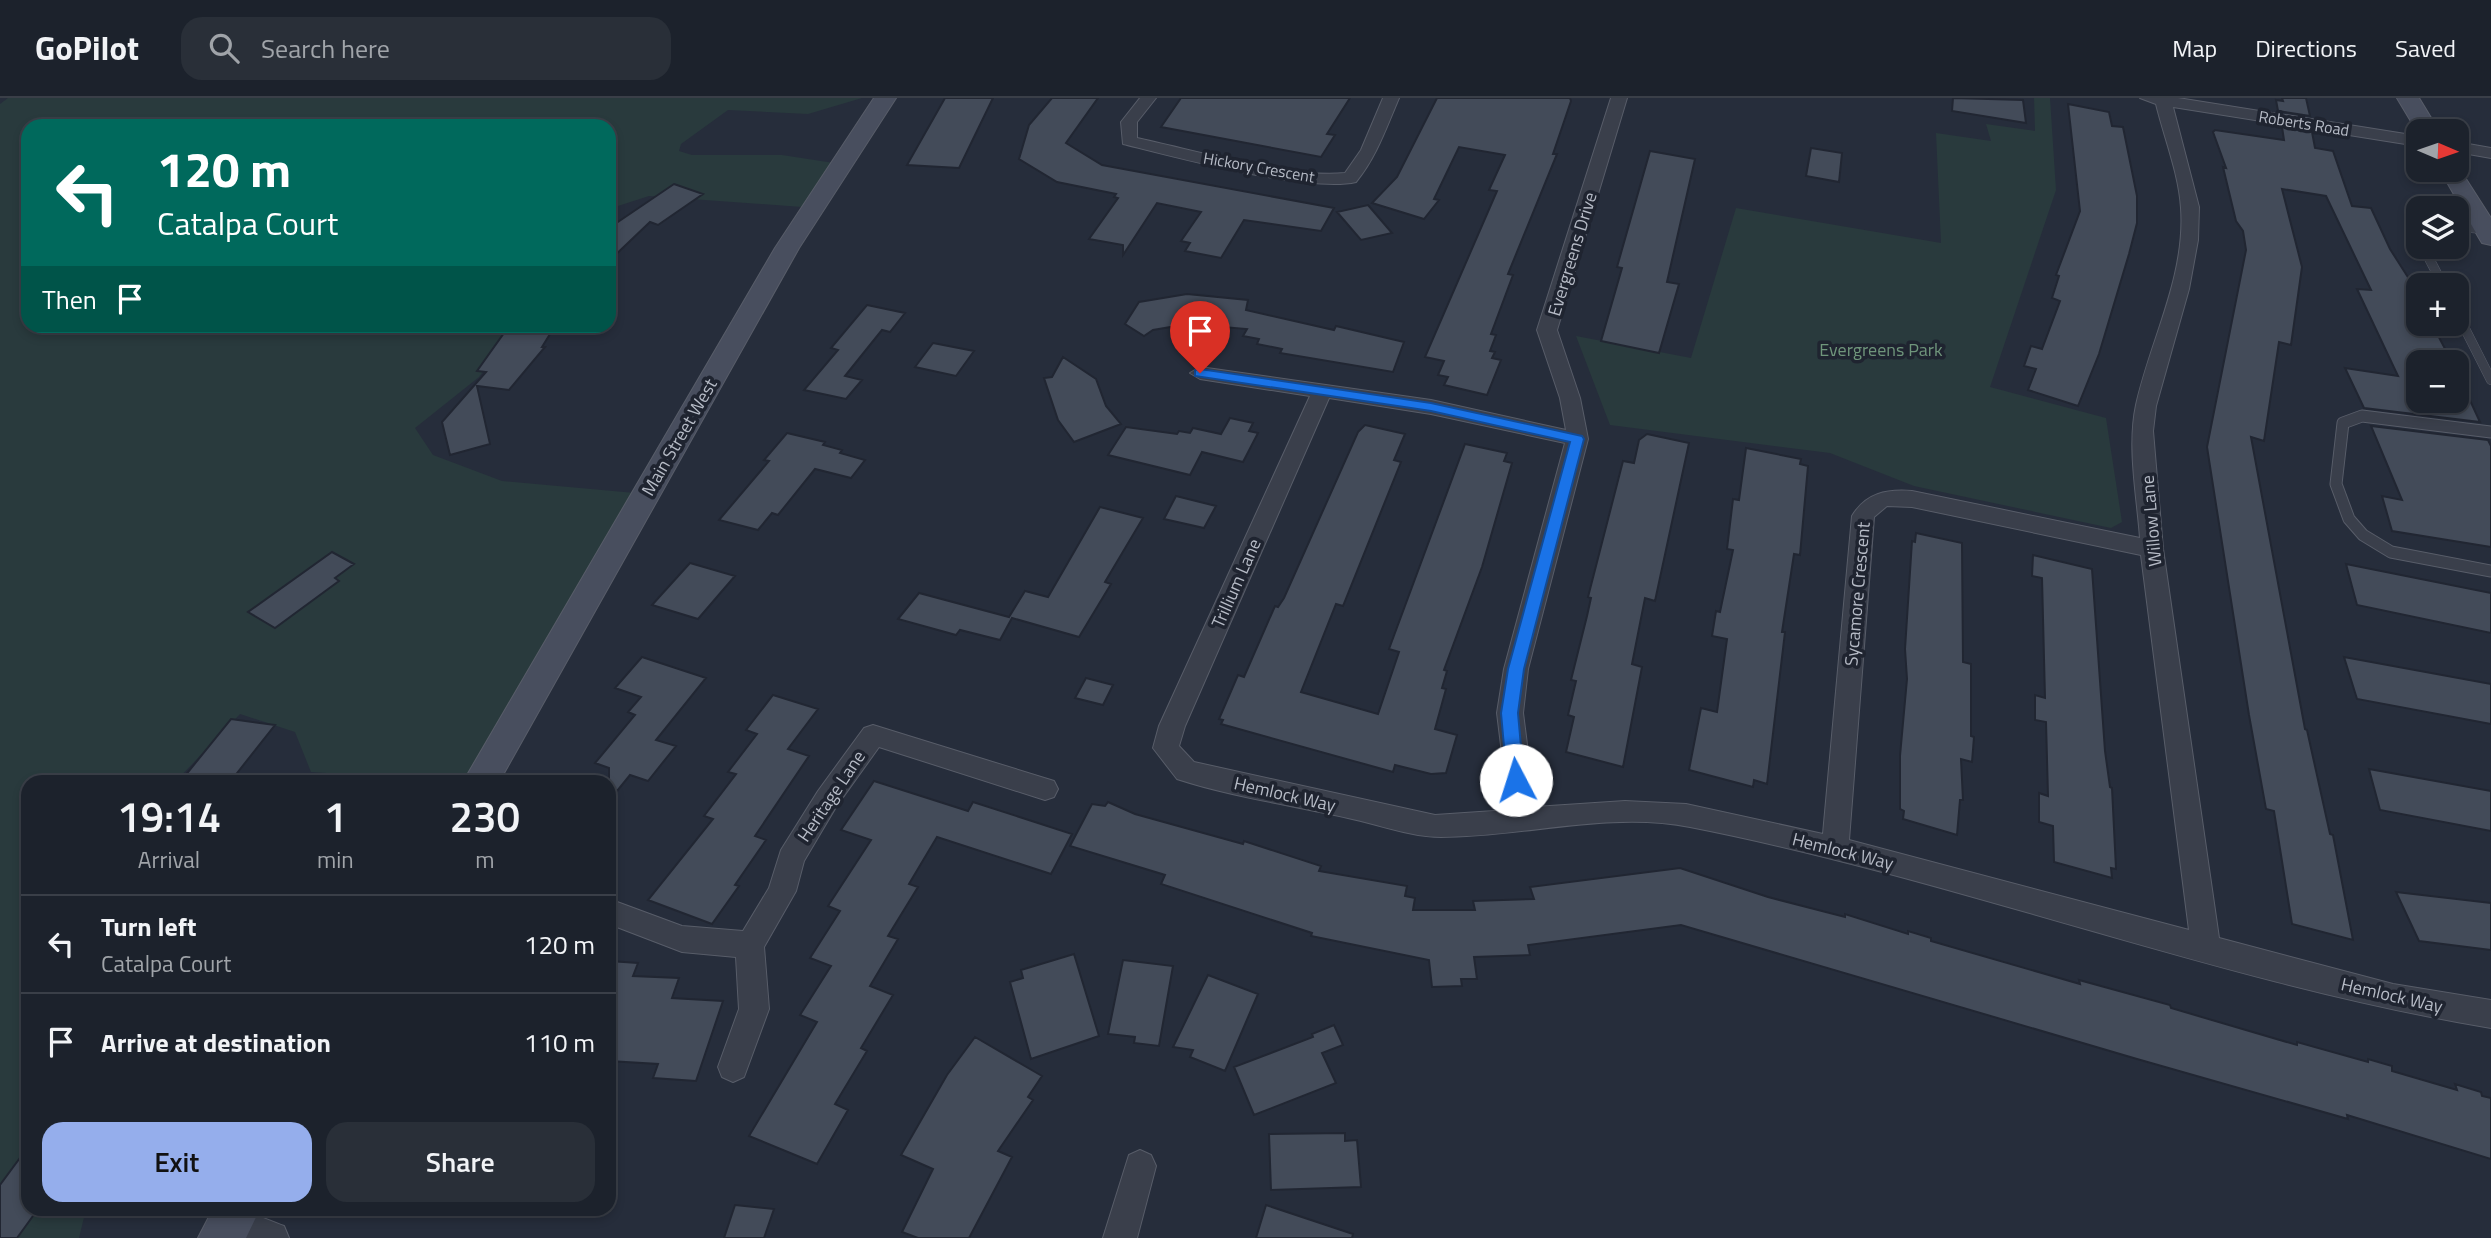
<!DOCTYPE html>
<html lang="en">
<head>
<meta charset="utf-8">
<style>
  :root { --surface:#1c222c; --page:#292f38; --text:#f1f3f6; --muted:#a0a4a9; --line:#3a3f48; --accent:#95aeec }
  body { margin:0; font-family:"Titillium Web",sans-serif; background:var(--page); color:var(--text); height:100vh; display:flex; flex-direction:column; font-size:26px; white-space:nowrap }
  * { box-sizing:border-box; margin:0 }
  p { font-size:23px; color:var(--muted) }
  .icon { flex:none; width:38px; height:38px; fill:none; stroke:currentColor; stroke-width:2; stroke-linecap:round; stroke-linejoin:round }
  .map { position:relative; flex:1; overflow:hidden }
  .side { position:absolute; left:21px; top:677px; width:595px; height:441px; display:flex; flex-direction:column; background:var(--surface); border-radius:21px; box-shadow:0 4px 10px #0003,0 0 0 2px var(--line) }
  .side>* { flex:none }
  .banner { position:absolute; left:21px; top:21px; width:595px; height:214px; border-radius:21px; box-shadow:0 4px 10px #0003,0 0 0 2px var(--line); background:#00695c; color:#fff; overflow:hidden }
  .needle { width:46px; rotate:92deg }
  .controls { position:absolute; left:2406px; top:21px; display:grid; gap:14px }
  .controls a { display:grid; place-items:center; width:63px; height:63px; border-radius:14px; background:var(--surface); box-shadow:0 4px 10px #0003,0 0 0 2px var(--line); font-size:35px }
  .pin { position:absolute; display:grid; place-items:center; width:60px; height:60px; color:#fff; margin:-72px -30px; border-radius:50% 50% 50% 0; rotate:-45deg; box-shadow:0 0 7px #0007 }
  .pin .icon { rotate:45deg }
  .me { position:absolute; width:77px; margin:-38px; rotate:355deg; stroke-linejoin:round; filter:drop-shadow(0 0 5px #0008) }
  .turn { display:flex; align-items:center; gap:24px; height:147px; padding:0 21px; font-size:32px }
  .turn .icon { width:91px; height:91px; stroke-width:2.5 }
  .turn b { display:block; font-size:49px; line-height:60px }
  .then { display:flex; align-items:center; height:66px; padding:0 21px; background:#0003; gap:14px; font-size:26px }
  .eta { display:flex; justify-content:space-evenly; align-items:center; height:119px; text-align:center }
  .eta b { font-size:42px; font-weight:600; line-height:49px }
  .action { display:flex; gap:14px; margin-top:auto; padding:14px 21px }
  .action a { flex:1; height:80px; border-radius:21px; background:var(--accent); color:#111; font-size:28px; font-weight:600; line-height:80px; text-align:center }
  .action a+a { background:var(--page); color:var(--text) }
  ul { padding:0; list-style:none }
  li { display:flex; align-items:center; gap:21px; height:98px; padding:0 21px; border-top:2px solid var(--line) }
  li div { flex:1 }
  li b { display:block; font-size:26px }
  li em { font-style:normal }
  header { display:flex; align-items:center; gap:42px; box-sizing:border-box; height:98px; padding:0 35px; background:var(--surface); border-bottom:2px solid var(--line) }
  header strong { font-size:33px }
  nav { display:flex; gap:38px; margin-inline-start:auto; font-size:24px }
  .search { width:490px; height:63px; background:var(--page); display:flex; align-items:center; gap:18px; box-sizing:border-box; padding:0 24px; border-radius:21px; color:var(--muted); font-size:26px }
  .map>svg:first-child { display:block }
  .green { fill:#293a3d }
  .building { fill:#434b59; stroke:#212632; stroke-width:2 }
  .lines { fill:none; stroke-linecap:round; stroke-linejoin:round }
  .service-far1-casing { stroke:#585d69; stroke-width:10 }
  .service-casing { stroke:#585d69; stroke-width:13 }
  .minor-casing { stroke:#585d69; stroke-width:2 }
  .secondary-casing { stroke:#585d69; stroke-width:2 }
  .service-far1 { stroke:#3a3f4b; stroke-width:9 }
  .service { stroke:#3a3f4b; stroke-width:11 }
  .minor { fill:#3a3f4b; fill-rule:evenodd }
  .secondary { fill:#484e5e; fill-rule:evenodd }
  .route { fill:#1a73e8; stroke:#114b97; stroke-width:2 }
  .labels { text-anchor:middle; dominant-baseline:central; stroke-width:7; stroke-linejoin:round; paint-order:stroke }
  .far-street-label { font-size:16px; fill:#b6bbc6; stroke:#1f2430 }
  .street-label { font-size:18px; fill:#b6bbc6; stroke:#1f2430 }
  .park-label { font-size:18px; fill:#6f957b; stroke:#1f2430 }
</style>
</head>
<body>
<header>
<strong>GoPilot</strong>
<div class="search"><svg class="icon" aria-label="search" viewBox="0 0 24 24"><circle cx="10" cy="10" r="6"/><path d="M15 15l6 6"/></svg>Search here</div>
<nav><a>Map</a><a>Directions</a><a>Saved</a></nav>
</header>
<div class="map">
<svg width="2491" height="1140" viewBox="0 0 2491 1140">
  <rect width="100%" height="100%" fill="#262d3b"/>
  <path class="green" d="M8,0H862L808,16L728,12L681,46L679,53L692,57H782L834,65L802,109L649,98L618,108L609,118V28H28V228H515L479,279L415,330L433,357L502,383L635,395L505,630L462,684L311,674L295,634L240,616L175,684H28V1111H86L79,1140H0V6Z
    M2034,0H2050L2056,92L1990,289L2106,320L2122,424L2111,430L1914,388L1830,355L1610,327L1576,238L1691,260L1736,110L1941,145L1936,35L1991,43L1986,26L2035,33Z"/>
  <path class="building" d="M945,0H993L959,70L907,67Z
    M1052,0H1098L1066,45L1102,67L1334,110L1321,133L1244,122L1221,160L1185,153L1190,145L1181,143L1201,114L1157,105L1123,157V147L1089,141L1118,100L1114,99L1116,96L1057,84L1019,61L1029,27Z
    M1181,0H1350L1327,36L1335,37L1321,59L1161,29Z
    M1437,0H1570L1571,3L1553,56H1557L1508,176L1513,177L1491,236L1496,237L1490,253L1495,254L1492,260L1501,262L1487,297L1444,287L1448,279L1438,277L1444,263L1425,259L1497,93L1489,92L1505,57L1459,49L1434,101L1439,102L1424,121L1372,105L1397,79Z
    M1953,0L2023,2L2026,25L1952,13Z
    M2282,0H2306L2310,18L2278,13L2276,2L2283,3Z
    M2068,6L2109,14L2112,28L2123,29L2137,98V125L2129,156L2099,256L2078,308L2028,292L2036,271L2024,268L2031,248L2042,251L2060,203L2052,200L2059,178L2056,177L2080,113Z
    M2282,29L2312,34L2315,50L2333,53L2352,108L2371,110L2390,151L2418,195V226H2432L2452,264H2418V303H2457V274L2480,324L2364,310L2345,270L2398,278L2357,191L2371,192L2326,98L2282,91L2302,169L2291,247L2279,244L2264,343L2251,339L2305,631L2307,632L2330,736L2333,737L2353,842L2292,826L2274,713L2266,711L2249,617L2207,349L2246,152L2243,133L2236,123L2223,69L2226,70L2213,34L2215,32L2284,42Z
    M1811,50L1842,55L1839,84L1806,78Z
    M1650,53L1695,61L1667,184L1679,186L1659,255L1601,243L1622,170L1617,169Z
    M674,86L703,96L658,127L650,124L609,163V130Z
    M1368,107L1392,135L1361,142L1337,114Z
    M1187,196L1248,202L1246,212L1334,232L1336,228L1404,244L1393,274L1280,255L1282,251L1257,246L1259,241L1243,238L1247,231L1188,226L1153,232L1144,238L1125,226L1139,204Z
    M867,207L905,215L890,234L882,232L845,278L862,282L846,301L804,292L838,252L831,250Z
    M509,228H555L542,249H545L509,292L477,288L490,346L450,357L442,324L486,274L477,273Z
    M933,245L974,253L956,278L915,269Z
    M1063,259L1096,281L1106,308L1121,326L1074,344L1058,322L1044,280L1052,279Z
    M1230,320L1253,325L1249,333L1258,335L1243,364L1202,354L1190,377L1108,357L1126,329L1177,336L1179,333L1190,335L1193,330L1221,336Z
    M1365,327L1405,336L1394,362L1401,364L1343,508L1336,506L1301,594L1378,616L1399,554L1389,551L1465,346L1507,355L1504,363L1512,365L1482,469L1444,572L1447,573L1442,590L1446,591L1435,631L1457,637L1446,675L1431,676L1395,667L1393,674L1221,626L1223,622L1219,621L1238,577L1244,579L1275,508L1278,509L1284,500L1358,334Z
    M2371,328L2488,342L2491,348V449L2392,433L2382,398L2402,402Z
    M787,335L825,344L823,347L842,352L840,355L865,362L851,380L815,371L778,417L772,415L758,432L719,422L769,363L764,362Z
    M1647,336L1689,345L1655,503L1645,500L1632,566L1642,569L1623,669L1566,654L1574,619L1568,617L1576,583L1571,582L1587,518L1591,500L1588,499L1623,363L1634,365L1639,342Z
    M1746,350L1801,361L1800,366L1808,368L1800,457L1794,456L1782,534H1785L1767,686L1754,682L1753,689L1689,672L1701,610L1717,614L1727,541L1712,538L1716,513L1720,514L1733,452L1727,451L1733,401L1739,402Z
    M1176,398L1216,408L1204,430L1164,421Z
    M1100,409L1143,420L1105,484L1111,486L1079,539L1012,520L1000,542L960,532L956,537L898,521L919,495L1009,519L1025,493L1048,499Z
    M1916,435L1962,445L1963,564L1971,566V638L1974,639L1972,664L1961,661L1963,702H1960L1957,737L1903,721L1904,713L1900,711V658L1907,581L1905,551L1912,443L1915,444Z
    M332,454L354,466L335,480L339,483L275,530L248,514Z
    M2033,457L2092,471L2105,653L2110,689L2112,690L2116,771L2111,770L2112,780L2054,764L2053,728L2039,724V695L2048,698L2046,624L2035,622V597L2045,600L2042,480L2032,478Z
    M690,465L735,478L698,521L652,507Z
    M2346,466L2491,495V535L2357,507Z
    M642,559L706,580L656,642L676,648L648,683L630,677L609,703V670L595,665L635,617L628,614L641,599L615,590Z
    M2344,559L2491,586V626L2357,601Z
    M1086,580L1113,587L1103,607L1075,600Z
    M773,597L818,611L788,651L809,658L755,738L766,742L735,787L739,788L712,826L648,802L713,721L704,718L736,676L728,674L757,636L746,632Z
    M231,621L275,627L230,684H180Z
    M2369,671L2491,693V733L2380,712Z
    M874,683L968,713L973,704L1072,736L1051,776L937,739L909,786L918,789L888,838L898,841L870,888L893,897L861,950L867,953L835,1006L848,1012L817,1066L749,1038L817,924L800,917L831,868L810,860L840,813L828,808L871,742L841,732Z
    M1108,704L1135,716L1243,746L1244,743L1321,768L1319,773L1407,788L1405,798L1415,800L1413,812H1475L1473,803L1534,801L1530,789L1680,770L1768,799L1845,819V816L1908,836V833L1931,840V843L2080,886L2079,882L2170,907L2171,910L2297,947V944L2368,964V961L2392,968V973L2457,992L2455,986L2481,994L2482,998L2491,1000V1061L2347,1017L2348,1021L2137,961L1681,827L1528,847L1530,857L1474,859L1477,881H1461L1462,888L1432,889L1429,862L1311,838L1312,835L1161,786L1165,777L1070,748L1092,706L1105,708Z
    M2396,794L2491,805V852L2419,843Z
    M1074,856L1099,938L1031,961L1010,884L1023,880L1021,872Z
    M1123,862L1173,868L1159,948L1134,945L1135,939L1108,936Z
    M609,863L638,865L633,878L679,880L672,900L723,903L696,983L653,980L658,966L609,963Z
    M1208,877L1258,896L1225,973L1190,959L1193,952L1173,949Z
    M1334,927L1343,947L1322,955L1336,985L1254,1017L1234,969L1313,939L1312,936Z
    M975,939L1042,978L1028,999L1033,1002L998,1053L1012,1059L969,1140H918L902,1134L933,1071L901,1057L947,977Z
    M1345,1035V1043L1357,1042L1361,1089L1271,1092L1269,1036Z
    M28,1049V1111H38L17,1140H0V1087Z
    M735,1107L774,1111L764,1140H724Z
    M1266,1107L1353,1136L1352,1140H1256Z"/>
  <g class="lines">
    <g class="service-far1-casing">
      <path id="service-far1" d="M2418,127L2414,128L2418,140
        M2457,129L2486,131
        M2423,149L2443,187
        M2457,215L2491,282"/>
    </g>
    <g class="service-casing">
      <path id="service" d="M2491,334L2362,318L2343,325L2336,386L2349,421L2363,437L2391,454L2491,473"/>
    </g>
    <g class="minor-casing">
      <path id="minor" d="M1140,0H1156L1137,24V40C1194,52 1290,81 1345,75L1361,52L1383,0H1399C1386,30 1377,58 1356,84C1309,95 1175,59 1123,46L1121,24Z
        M1611,0H1627L1557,232L1580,300L1588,341L1528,571L1523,615L1535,709L1625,703L1686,706L1823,736L1852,418C1866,395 1886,391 1912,393L2140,440C2137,398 2127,349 2136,307C2150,243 2186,178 2181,110C2179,76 2164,39 2156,6L2140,0H2178L2418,38V48L2173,9L2199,109L2198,142L2189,191L2156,308L2153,333L2163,451L2219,840L2393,886L2491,902V930C2220,885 1961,782 1690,729C1609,713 1523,739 1441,739C1411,739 1377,726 1348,720C1292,707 1232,699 1177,681L1153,650L1159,628L1310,298L1200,281L1190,275L1200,269L1431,302L1566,332L1560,300L1537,232ZM1329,300L1431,316L1565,345L1504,571L1497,615L1509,712L1435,717L1194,664L1179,648L1185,628ZM1887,408L1912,409L2141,457L2189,832L1849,742L1874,419Z
        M2457,44L2491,50V60L2457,54Z
        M873,627L1054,683L1058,691L1054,699L1045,702L879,649L836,709L804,763L796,793L764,849L769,911L744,979L733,984L722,979L718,969L739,911L736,859L682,854L609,826V801L682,828L743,833L769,790L781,752L818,693L864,630Z
        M1140,1052L1151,1057L1156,1068L1137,1140H1103L1129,1057Z
        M219,1111C244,1111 261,1119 284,1128L289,1140H232L219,1135L215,1123Z"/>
    </g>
    <g class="secondary-casing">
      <path id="secondary" d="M874,0H896L799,150L499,684H463L775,150Z
        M2397,0H2419L2439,33L2418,35Z
        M2457,67L2491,120V147L2482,145L2479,140L2440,72H2457Z
        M213,1111H260L246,1140H198Z"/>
    </g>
    <use href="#service-far1" class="service-far1"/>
    <use href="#service" class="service"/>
    <use href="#minor" class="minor"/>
    <use href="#secondary" class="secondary"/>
  </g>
  <path class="route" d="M1200,271L1431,305L1582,338L1584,341L1524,571L1518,615L1524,682L1522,687H1510L1507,682L1501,615L1508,571L1570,344L1431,313L1195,278V272Z"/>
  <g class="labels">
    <g class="far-street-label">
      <text transform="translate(2304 25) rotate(9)">Roberts Road</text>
      <text transform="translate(1259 69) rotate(10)">Hickory Crescent</text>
    </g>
    <g class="street-label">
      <text transform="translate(1572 156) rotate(-73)">Evergreens Drive</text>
      <text transform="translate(679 339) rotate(-60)">Main Street West</text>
      <text transform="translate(2151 423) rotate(-95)">Willow Lane</text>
      <text transform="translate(1236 485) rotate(-66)">Trillium Lane</text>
      <text transform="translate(1857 496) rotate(-85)">Sycamore Crescent</text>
      <text transform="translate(1285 696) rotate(13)">Hemlock Way</text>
      <text transform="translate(831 698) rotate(-56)">Heritage Lane</text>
      <text transform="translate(1843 753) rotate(14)">Hemlock Way</text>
      <text transform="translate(2392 897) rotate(13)">Hemlock Way</text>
    </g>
    <g class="park-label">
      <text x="1881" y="251">Evergreens Park</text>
    </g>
  </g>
</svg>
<div class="controls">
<a><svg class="needle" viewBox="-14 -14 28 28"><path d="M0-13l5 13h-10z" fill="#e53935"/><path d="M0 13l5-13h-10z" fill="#a0a4a9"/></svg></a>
<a><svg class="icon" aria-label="layers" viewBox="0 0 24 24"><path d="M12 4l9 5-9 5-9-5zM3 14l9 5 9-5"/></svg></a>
<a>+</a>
<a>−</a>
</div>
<div class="pin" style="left:1200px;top:275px;background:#d93025"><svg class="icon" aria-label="arrive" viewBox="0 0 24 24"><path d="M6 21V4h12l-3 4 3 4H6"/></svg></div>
<svg class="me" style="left:1516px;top:682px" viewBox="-20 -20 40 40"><circle r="19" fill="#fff"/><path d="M0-13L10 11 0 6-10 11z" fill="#1a73e8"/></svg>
<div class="banner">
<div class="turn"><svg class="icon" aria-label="left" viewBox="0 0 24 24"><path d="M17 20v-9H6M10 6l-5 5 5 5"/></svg><div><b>120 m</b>Catalpa Court</div></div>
<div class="then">Then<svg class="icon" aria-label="arrive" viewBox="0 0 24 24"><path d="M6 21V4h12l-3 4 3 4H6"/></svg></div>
</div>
<section class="side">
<div class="eta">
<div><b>19:14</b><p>Arrival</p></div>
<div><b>1</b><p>min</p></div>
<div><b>230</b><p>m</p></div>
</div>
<ul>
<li><svg class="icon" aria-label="left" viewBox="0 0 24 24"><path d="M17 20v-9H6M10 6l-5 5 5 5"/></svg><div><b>Turn left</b><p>Catalpa Court</p></div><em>120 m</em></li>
<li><svg class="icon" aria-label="arrive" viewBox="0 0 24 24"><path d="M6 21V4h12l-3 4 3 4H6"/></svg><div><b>Arrive at destination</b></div><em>110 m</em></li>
</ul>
<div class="action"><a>Exit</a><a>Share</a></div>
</section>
</div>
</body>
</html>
